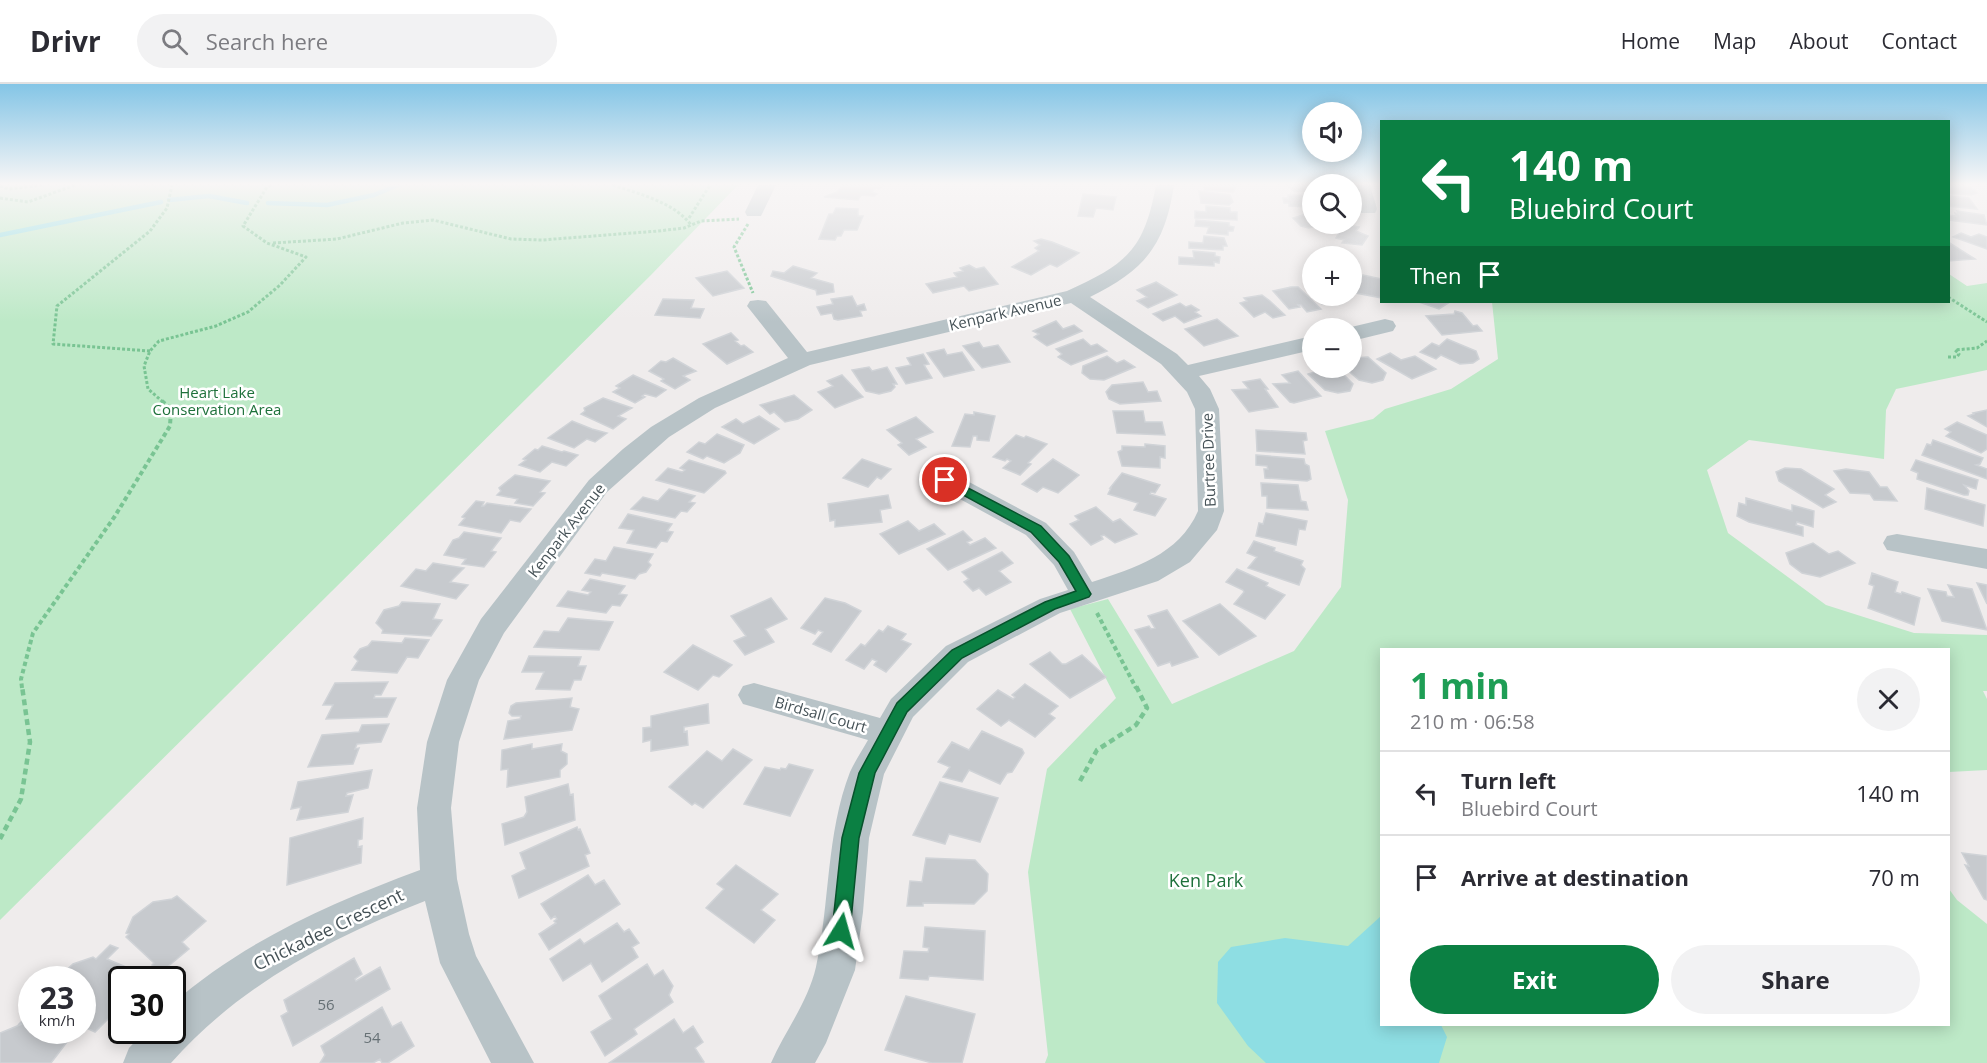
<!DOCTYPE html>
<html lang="en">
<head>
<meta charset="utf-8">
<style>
  :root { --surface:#fff; --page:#f2f2f3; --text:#2b2b33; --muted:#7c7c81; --line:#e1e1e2; --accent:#0b8043 }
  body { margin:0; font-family:"Open Sans",sans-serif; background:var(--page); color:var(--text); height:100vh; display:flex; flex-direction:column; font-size:22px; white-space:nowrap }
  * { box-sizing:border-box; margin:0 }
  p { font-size:20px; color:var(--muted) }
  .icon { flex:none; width:33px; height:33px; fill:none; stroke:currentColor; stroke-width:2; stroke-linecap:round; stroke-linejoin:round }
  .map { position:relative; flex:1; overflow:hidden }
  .drawer { position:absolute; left:1380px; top:564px; width:570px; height:378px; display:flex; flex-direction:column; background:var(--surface); border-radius:0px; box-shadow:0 3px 15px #0003 }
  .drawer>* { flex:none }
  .banner { position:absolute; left:1380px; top:36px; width:570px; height:183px; border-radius:0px; box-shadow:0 3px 15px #0003; background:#0b8043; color:#fff; overflow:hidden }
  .buttons { position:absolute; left:1302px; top:18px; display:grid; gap:12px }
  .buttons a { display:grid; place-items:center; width:60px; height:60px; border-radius:50%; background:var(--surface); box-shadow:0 3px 15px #0003; font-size:30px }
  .speed { position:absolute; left:18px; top:882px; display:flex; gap:12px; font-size:30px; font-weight:700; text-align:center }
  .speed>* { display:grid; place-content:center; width:78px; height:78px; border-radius:50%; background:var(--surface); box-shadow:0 3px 15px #0003; line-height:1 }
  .speed small { font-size:15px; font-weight:400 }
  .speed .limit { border:3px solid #111; border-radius:9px; background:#fff; color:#111 }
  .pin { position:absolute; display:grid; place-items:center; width:51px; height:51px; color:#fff; margin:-26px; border:3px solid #fff; border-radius:50%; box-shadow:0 2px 6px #0007 }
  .me { position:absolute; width:66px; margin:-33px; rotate:8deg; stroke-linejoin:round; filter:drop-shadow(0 0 4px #0008) }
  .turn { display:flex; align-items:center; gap:21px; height:126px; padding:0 30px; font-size:27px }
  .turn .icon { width:78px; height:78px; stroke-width:2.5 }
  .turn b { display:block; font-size:42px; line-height:51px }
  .then { display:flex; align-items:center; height:57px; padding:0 30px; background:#0003; gap:12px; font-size:22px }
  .round { display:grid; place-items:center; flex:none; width:63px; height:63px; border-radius:32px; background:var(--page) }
  .overview { display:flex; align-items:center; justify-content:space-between; height:102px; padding:0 30px }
  h1 { font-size:36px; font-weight:700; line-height:45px; color:#1e9e55 }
  .cta { display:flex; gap:12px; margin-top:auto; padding:12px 30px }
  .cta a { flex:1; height:69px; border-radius:36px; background:var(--accent); color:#fff; font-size:24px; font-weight:700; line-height:69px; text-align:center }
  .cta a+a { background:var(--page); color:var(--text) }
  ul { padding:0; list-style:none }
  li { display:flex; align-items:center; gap:18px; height:84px; padding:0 30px; border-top:2px solid var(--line) }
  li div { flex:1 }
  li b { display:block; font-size:22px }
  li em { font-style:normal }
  header { display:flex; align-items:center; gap:36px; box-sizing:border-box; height:84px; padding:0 30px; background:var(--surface); border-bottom:2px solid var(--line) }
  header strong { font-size:28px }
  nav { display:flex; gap:33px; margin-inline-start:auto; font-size:21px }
  .search { width:420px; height:54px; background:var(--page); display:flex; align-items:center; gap:15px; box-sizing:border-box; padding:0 21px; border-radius:33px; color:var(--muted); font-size:22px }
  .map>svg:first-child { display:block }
  .green { fill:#bde9c7 }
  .water { fill:#8edee3 }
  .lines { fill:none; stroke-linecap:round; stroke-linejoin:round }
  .stream { stroke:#8edee3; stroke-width:4.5 }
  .building { fill:#c7cace; stroke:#d0d3d7; stroke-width:1.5 }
  .path-far2 { stroke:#79c493; stroke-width:3; stroke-dasharray:3 2; stroke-linecap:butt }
  .path-far1 { stroke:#79c493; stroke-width:4; stroke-dasharray:4.5 3; stroke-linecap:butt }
  .path { stroke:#79c493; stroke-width:4.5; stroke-dasharray:6 4; stroke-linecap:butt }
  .minor { fill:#b8c3c7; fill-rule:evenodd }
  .route { fill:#0b8043; stroke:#07532c; stroke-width:1.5 }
  .labels { text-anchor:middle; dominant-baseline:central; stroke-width:5; stroke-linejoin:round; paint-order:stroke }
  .street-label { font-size:15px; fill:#465257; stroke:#fff }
  .park-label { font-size:15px; fill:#1e713b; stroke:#fff }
  .near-number-label { font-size:15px; fill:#667075 }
  .near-park-label { font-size:18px; fill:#1e713b; stroke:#fff }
  .near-street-label { font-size:18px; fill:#465257; stroke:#fff }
</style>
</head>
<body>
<header>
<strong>Drivr</strong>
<div class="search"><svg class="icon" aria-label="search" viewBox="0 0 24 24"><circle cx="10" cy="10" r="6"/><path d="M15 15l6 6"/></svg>Search here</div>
<nav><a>Home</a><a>Map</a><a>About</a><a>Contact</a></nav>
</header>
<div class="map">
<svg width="1987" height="979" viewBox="0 0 1987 979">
  <rect width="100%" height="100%" fill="#efecec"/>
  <path class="green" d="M0,101H738L651,191L0,836Z
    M1949,190L1967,202L1987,199V286L1896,305L1886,326L1884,375L1749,356L1707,386L1728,449L1826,521L1914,549L1987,551V607H1983L1987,615V686L1949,688L1948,566H1382V940H1948L1949,805L1957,816L1987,840V979H1045L1048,971L1028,788L1047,685L1116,614L1070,525L1108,515L1172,620L1294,567L1341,503L1348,416L1325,347L1373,335L1385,325L1451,305L1498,275L1492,218H1948Z"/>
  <path class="water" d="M1381,832L1382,940L1441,941L1447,953L1439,979H1266L1248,962L1217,919L1218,878L1231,863L1285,854L1348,862Z"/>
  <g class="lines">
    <path class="stream" d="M169,116L209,112L247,119
      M268,119L327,121L374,111L398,101
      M0,151L161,118"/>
  </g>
  <path class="building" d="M843,101H883L879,105L875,104L872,108L877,110L874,112L861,111L858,116L824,113L837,108Z
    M1205,101H1237L1233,108L1204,106Z
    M1286,101H1312V108L1294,107Z
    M1948,101H1963L1973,105L1977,109L1971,111L1948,109Z
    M1199,107L1230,111L1233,118L1229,121L1201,119Z
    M1083,110L1116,113L1113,126L1096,124L1093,133L1078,132Z
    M1288,111L1312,112V118H1309L1310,123L1289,122V119H1284L1283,114H1288Z
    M1948,112L1969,114L1977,125L1948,122Z
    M1206,122L1230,124V128H1237V136L1195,134V127L1206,128Z
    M836,124L858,125V132H863L857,146H844L841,152H837L835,156L819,155L829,130H833Z
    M1957,127L1984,131L1987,141L1949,136L1948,131L1956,132L1955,129L1959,130Z
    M1312,128V140H1324L1309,144L1301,142L1293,134Z
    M1196,136L1229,139V142L1234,143L1233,147H1228V151L1207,149L1209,143L1195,142Z
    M1344,140L1359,143L1356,147L1368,152L1362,161L1342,159L1344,156L1336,154Z
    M1961,149L1971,153L1979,150L1987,153V165L1953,153Z
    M1204,152L1224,154L1227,162H1223V166L1189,164V158L1203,159Z
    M1041,155L1052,158L1079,169L1057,183L1050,180L1031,191L1012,183L1039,167L1035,164L1040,161L1034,157Z
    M1948,158L1975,175L1948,177Z
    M1193,167L1215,169V172L1220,173L1219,179L1214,178V182L1179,180V173L1194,174Z
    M969,181L976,185L984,183L998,200L969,207L964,202L933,209L926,200L957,193L954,189L963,187L960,184Z
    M793,182L817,189L811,194L833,200L834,208L817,211L816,206L771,192L773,187L784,189Z
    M727,187L744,204L713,212L696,194Z
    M1363,191L1382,195V214L1356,209L1355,194Z
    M1156,198L1177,211L1148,224L1137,217L1147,213L1137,206Z
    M1291,203H1298L1321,225L1307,228L1301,221H1298L1300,223L1289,225L1273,207Z
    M1262,211L1270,217L1285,231L1273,234L1265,228L1254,233L1240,219L1247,217L1244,214Z
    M852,212L857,222L864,220L866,226L860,227L862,232L838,236L834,235L832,229L821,231L817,223L833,220L831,215Z
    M1314,212H1347L1332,213L1337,218L1322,220Z
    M663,215L694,216L691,224L704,225L700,234L655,231Z
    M1419,218H1450L1439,225Z
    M1180,219L1186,223L1191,221L1199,226L1195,228L1201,232L1184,239L1175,232L1163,237L1153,230Z
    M1455,227L1462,229L1473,242L1477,241L1482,247L1442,251L1426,232L1454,230Z
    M1217,235L1238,252L1204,262L1185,245Z
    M1056,237L1063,245L1074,241L1082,247L1047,262L1034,253L1039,250L1033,247Z
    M731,249L738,256L735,257L741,262L744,261L753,268L727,280L703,260Z
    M1083,255L1091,262L1097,260L1107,267L1071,281L1058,273L1062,270L1056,265Z
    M1447,255L1476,267L1479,275L1473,279L1460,280L1441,271L1436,275L1420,268L1432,259L1439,262Z
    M979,258L983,264L998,261L1010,278L982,284L963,262Z
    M944,265L947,271L962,268L974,286L944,293L927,269Z
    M1390,269L1401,276L1415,272L1436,285L1412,295L1377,275Z
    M923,270L929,280L924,281L932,294L906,300L896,284L911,281L907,274Z
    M1107,272L1117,279L1124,276L1135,283L1104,296L1090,295L1082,289L1083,282Z
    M1368,273L1386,289L1383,296L1372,299L1359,296L1345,284H1352V274Z
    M673,274L696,287L683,292L690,296L675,305L661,297L664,295L649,287L661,277L666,278Z
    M869,283L872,287L887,283L897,300H893L895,303L891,307L879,310L866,307L852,286Z
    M1318,284H1337L1353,300L1350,307L1338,309L1325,306L1308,290L1321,286Z
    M1298,287L1321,312L1294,319L1290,318L1273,300L1290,299L1282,291Z
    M633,291L666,306L656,313L645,310L642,312L645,313L635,319L613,308L620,304L616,302Z
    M842,291L863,313L835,324L818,308L833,302L827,297Z
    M1260,295L1268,305H1265L1278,323L1249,328L1232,306L1249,305L1243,298Z
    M1143,298L1148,308L1157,307L1161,317L1120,320L1109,315L1106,308L1112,301Z
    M794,311L812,326L798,335L785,338L774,328L770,330L760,321Z
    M603,314L632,324L618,332L626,335L613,345L581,330L585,327L584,324Z
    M1987,326V343L1968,332L1974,330L1973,329Z
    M1113,327H1143L1145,338H1162L1165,351L1117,349Z
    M974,328L995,332L989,357L977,356V352H973L970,363L952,362L965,330L974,331Z
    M759,332L779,345L754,360L722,343L736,335L743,340Z
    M916,333L933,348L916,355L926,363L909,371L898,361L902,359L887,346Z
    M572,337L592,345L607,349L595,358L587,355L574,364L548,354Z
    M1957,338L1987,351V365L1981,369L1946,352L1951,348L1945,345Z
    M1256,346L1306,349L1307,356L1303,357L1305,370L1257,367Z
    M717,350L744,361L740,369L724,379L707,372L703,375L687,368L699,358L705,360Z
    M1016,351L1024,354L1026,352L1047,360L1028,379L1031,380L1020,391L1003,384L1011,377L1007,375L1005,377L993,373Z
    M1933,356L1983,374L1980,380L1976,381L1987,385V395L1922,371L1927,360L1931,361Z
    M1145,360L1165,362V374L1160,373V384L1122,382L1118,368L1122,366V362L1145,363Z
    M542,362L562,368L564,367L578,371L566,382L552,378L540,388L519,381L526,376L523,375L535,365L538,366Z
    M1256,371L1304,375L1305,380L1309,382L1311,395L1307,397L1265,394L1264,385H1268L1267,382L1256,381Z
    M862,375L891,385L881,395L877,393L868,403L843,394Z
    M1053,375L1079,391L1058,409L1043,403L1037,408L1022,400Z
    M689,376L725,387L726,389L704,409L656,396L668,384L682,388L685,386L680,384Z
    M1916,376L1978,396L1976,405L1964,401L1969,407L1968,411H1964L1917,395L1918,389L1911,386Z
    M1785,384L1801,385L1834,405L1825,411L1836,418L1823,424L1779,397L1776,388Z
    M1846,385L1869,388L1880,403H1887L1897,417L1874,416L1870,410L1850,409L1834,387Z
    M1122,389L1160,401L1155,409L1151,408L1150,410L1166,415L1155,432L1134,426L1138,419L1108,410L1111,404H1110Z
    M515,391L550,397L540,408L545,409L533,422L515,419L518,415L497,411L501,407L499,404Z
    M1261,399L1298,401L1301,417L1306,418L1308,426L1267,424V412H1262Z
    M1927,404L1985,421L1983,442L1925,425Z
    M669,405L695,412L689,418L695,419L687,428L681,427L675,434L631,425L643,413L658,417Z
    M888,411L891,424L880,426L882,438L835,443V436L830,437L828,420Z
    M1746,414L1792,427V421L1814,427L1813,443L1797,438L1796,441L1803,443V452L1749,438L1737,432L1739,419L1746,421Z
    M476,417L484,418L482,422H484L487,419L531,425L520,438L510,436L501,449L459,441L465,434L462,433Z
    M1096,423L1113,438L1120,435L1137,450L1115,459L1104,451L1101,452L1103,455L1091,461L1070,440L1079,436L1075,432Z
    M1266,429L1307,437L1305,446L1299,445L1296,461L1256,452L1259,439L1263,440Z
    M628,430L672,440L667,447L673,448L667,458L661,457L656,464L627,459L634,446L619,444Z
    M908,437L919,447L934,440L945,450L899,470L880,450Z
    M963,447L972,456L967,458L970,461L985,454L996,464L948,486L927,465Z
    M464,448L501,454L491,467L496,468L484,483L462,480L466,475L444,471L453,456L459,454Z
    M1254,457L1275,464L1274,467L1303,477L1301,481L1305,485L1299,501L1248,484L1257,473L1247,469Z
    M1813,459L1829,470L1838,467L1855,479L1820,493L1802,489L1790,480L1786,469Z
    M614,463L653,470L648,478L651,481L646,488L639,490L635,495L602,489L600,492L585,489L595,475L606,477Z
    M1002,468L1013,479L999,487L1011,498L986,511L979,504L973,507L964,498L969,495L962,488Z
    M433,479L464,484L450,498L468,501L456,515L401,502L416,485L426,487Z
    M1237,485L1268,499L1266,502L1285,511L1265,535L1234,520L1244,508L1243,506L1226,498Z
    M1872,489L1898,498L1895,508L1901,510L1902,508L1920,514L1914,541L1868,524L1874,502L1869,500Z
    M590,495L625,502L619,510L627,511L620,522L612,521L606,529L557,522L568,507L588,511L591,508L582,506Z
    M1977,499L1987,501V520Z
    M1948,501L1972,505L1987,546L1942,537L1928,505L1946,508L1947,512L1954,513Z
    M771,514L787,535L765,545L774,558L745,571L734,557L746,552L731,532Z
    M825,514L845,519L861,527L831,568L813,560L823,548L818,546L815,550L801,544Z
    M402,518L440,520L433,535L442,536L431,552L382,549L383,546L376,539L384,526L399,522Z
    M1220,520L1256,552L1219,571L1183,537Z
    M1167,526L1198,573L1172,582L1170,578L1158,582L1135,546L1149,542L1151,545L1155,544L1148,532Z
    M568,534L602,537L613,538L599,566L534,563L544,547L559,548Z
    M888,542L906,550L901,556L911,560L886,588L874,581L877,577L872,575L864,585L846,576L861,560L865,562L879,546L883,548Z
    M405,554L429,556L418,574L407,573L397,589L352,586L358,577L354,573L360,565L368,562L372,557L402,559Z
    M693,561L732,581L719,593L713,591L698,606L664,588Z
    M1050,568L1062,580H1066L1082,571L1106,593L1070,614L1030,580Z
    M529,572L581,573L578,582H586L581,596H574L570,606L536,605L544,588H522Z
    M388,598L381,611H375L374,614H396L387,633L326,635L333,621H323L335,599Z
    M1025,600L1058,622L1049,630L1055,634L1035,653L1009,636L1001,642L977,625L998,606L1013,615L1015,613L1012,611Z
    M572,614L570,623L579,625L572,646L504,655L508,637L520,635L521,632H512L509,629L511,622L516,619Z
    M708,620L709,639L684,643V648L687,647L688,661L651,667V656L643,658V644L651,643V632Z
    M389,640L381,658L357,660L355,665L359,664L353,680L308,683L322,651L359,648L362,641Z
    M982,647L1022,665L1024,669L1012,688L1007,689L1000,700L969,686L962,698L943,693L950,683L938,678L952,658L969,666Z
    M532,660V665L562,660L561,667L567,670V680L560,686V693L507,703L508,685L501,686L502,666Z
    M733,665L752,676L703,724L695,719L692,721L669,703L707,667L722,677Z
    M789,680L813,686L790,732L744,720L765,683L780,686L781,684L786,685Z
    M372,686L368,704L347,709L346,712L353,711L348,728L297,736L301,723L291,725L298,698Z
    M940,698L998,714L980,758L949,750L945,760L913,751Z
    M568,700L570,711L573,710L575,736L505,761L502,740L524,733L527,728L525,713Z
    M363,734L362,755L358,756V763L362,762L361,779L287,801L290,754Z
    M577,743L578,746L580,745L590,769L585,771L589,782L519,814L512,792L526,785L520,769Z
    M1962,769L1987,772V816L1984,815L1965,781L1969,782Z
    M926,774L975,776L988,790L987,807L974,820L923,819V822H907L910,797L922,798Z
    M736,781L778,810L761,826L775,836L754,859L706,824L724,805L717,800Z
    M588,791L595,801L604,796L620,820L549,866L539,850L556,839L554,837L557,835L555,832L551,835L541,820Z
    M177,812L206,837L182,858L189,865L160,889L152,881L154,879L126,853L129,850L126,849L133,833L153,818L172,815Z
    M617,839L624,848L629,845L639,859L632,863L638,873L602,898L591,879L563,897L550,875L580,855L584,860Z
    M925,843L985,847L983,896L929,892L928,896L900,894L904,867L928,868L929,864L923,863Z
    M110,861L118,864L107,875L138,888L131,896H122V907L111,917L121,922L95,948L84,943L88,938L82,935V896H56L73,880L93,873L96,875Z
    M354,874L362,890L355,895L356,897L380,883L390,905L293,962L281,932L288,928L284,916Z
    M647,880L654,892L663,886L673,902L669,911L673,918L634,945L637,950L605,972L591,948L612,935L599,912Z
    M906,912L975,930L962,979H932L885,966Z
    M382,923L392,943L401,938L414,962L388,979H382L380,975L373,979H320L325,971L321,962Z
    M28,931L32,932V946H51L70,954L51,979H0V949L22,940H19Z
    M674,935L683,949L693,942L703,958L695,964L704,978L702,979H609Z"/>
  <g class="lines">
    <path class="path-far2" d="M613,101C639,110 674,118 691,141
      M0,102L9,105L42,101
      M0,114L28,118L75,101
      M689,134L710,101
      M748,140L734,163L753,209
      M273,159L337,155L403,139L433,136L511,155L542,156L658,147L684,144L701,137L739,135
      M1948,213L1987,238
      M150,267L53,260L57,222L150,147L167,124L172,101
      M1948,273H1957L1959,270L1955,266L1977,264L1987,257
      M163,318L148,305L144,282L150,267L159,257L216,242L248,228L280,201L306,173L267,159L243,142L267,103L272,101"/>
    <path class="path-far1" d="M1097,529L1136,604
      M22,604L21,595L33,549L115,432L170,342L171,325L162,317"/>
    <path class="path" d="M1080,697L1097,666L1136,641L1147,624L1136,602
      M0,755L21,715L30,658L22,602"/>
    <path class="minor" d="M758,101H776L763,128L761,132H747L745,128Z
      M1156,101H1174C1165,161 1145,186 1090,213L1177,270L1188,281L1312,252V266L1199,292L1210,305L1219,325L1224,427L1217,446L1190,478L1158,497L1060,529L968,578L913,633L884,690L869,754L863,828L855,886L826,959L815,979H771C785,947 808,918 816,883C830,819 826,750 850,688C855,677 862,667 868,656L743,620L738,611L743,602L754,599L880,634L891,615L946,562L1040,515L1068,506L1054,481L1026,451L936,402L932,396L936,390L945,388L954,390L1046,439L1074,468L1092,498C1134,484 1179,471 1198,427L1195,325L1187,308L1161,280L1071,219L810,281L715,324L669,353L607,408L504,549L479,596L459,658L451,724L457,795L469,850L476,872L534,979H491L440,879L425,817C330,854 239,902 171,979H123L129,964L146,946H172V920C244,857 331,819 420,786L417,724L427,658L447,596L481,535L589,396L623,365L651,343L699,314L788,274L747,222L750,217L758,216L766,217L807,268L1067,207C1126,180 1144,167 1156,101Z
      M1352,101H1370L1377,125L1375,129H1361Z
      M1385,235L1393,237L1396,242L1393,247L1352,257V244H1347Z
      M1897,450L1987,465V485L1887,466L1883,459L1887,452Z"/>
  </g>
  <linearGradient id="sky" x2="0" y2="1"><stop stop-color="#84c5e6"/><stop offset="0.42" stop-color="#f8f6f6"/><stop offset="1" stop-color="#f8f6f6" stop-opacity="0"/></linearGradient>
  <rect width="1987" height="238" fill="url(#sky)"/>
  <path class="route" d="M945,392L1041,442L1069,472L1091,510L1089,513L1055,525L962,574L907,628L875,689L859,754L850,847L848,853L841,856L835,853L832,847L842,754L859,689L897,619L952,566L1045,518L1076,507L1059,478L1031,448L941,399L939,396Z"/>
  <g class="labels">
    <g class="street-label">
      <text transform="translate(1005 228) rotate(-13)">Kenpark Avenue</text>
      <text transform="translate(1208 376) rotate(-92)">Burtree Drive</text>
      <text transform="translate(566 446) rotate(-52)">Kenpark Avenue</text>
      <text transform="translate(821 630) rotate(16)">Birdsall Court</text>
    </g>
    <g class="park-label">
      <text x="217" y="308">Heart Lake<tspan x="217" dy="17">Conservation Area</tspan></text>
    </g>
    <g class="near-number-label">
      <text x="326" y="920">56</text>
      <text x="372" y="953">54</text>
    </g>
    <g class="near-park-label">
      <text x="1206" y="796">Ken Park</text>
    </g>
    <g class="near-street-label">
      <text transform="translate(328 845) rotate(-26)">Chickadee Crescent</text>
    </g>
  </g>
</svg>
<div class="buttons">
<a><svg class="icon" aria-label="sound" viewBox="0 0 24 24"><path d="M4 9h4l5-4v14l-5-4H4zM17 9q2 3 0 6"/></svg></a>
<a><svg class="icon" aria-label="search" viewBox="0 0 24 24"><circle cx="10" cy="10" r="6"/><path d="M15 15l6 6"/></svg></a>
<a>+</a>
<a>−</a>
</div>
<div class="speed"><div>23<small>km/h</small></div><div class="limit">30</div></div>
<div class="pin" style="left:945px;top:396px;background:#d93025"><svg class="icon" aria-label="arrive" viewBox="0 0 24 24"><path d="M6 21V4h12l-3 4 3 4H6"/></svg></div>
<svg class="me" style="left:841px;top:847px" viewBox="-20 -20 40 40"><path d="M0-17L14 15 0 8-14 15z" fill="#0b8043" stroke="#fff" stroke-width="4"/></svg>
<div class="banner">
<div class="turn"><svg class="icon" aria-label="left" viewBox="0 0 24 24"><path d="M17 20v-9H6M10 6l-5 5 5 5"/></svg><div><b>140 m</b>Bluebird Court</div></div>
<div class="then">Then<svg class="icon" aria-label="arrive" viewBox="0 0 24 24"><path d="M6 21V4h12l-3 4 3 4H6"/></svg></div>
</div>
<section class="drawer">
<div class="overview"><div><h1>1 min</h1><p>210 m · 06:58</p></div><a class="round"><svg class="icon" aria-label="close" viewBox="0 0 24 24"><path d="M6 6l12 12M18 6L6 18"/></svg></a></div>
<ul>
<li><svg class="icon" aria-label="left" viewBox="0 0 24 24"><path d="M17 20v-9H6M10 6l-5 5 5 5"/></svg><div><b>Turn left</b><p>Bluebird Court</p></div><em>140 m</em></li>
<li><svg class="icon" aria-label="arrive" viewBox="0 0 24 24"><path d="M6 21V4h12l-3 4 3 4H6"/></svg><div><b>Arrive at destination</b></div><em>70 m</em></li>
</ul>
<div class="cta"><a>Exit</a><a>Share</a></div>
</section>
</div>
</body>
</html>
